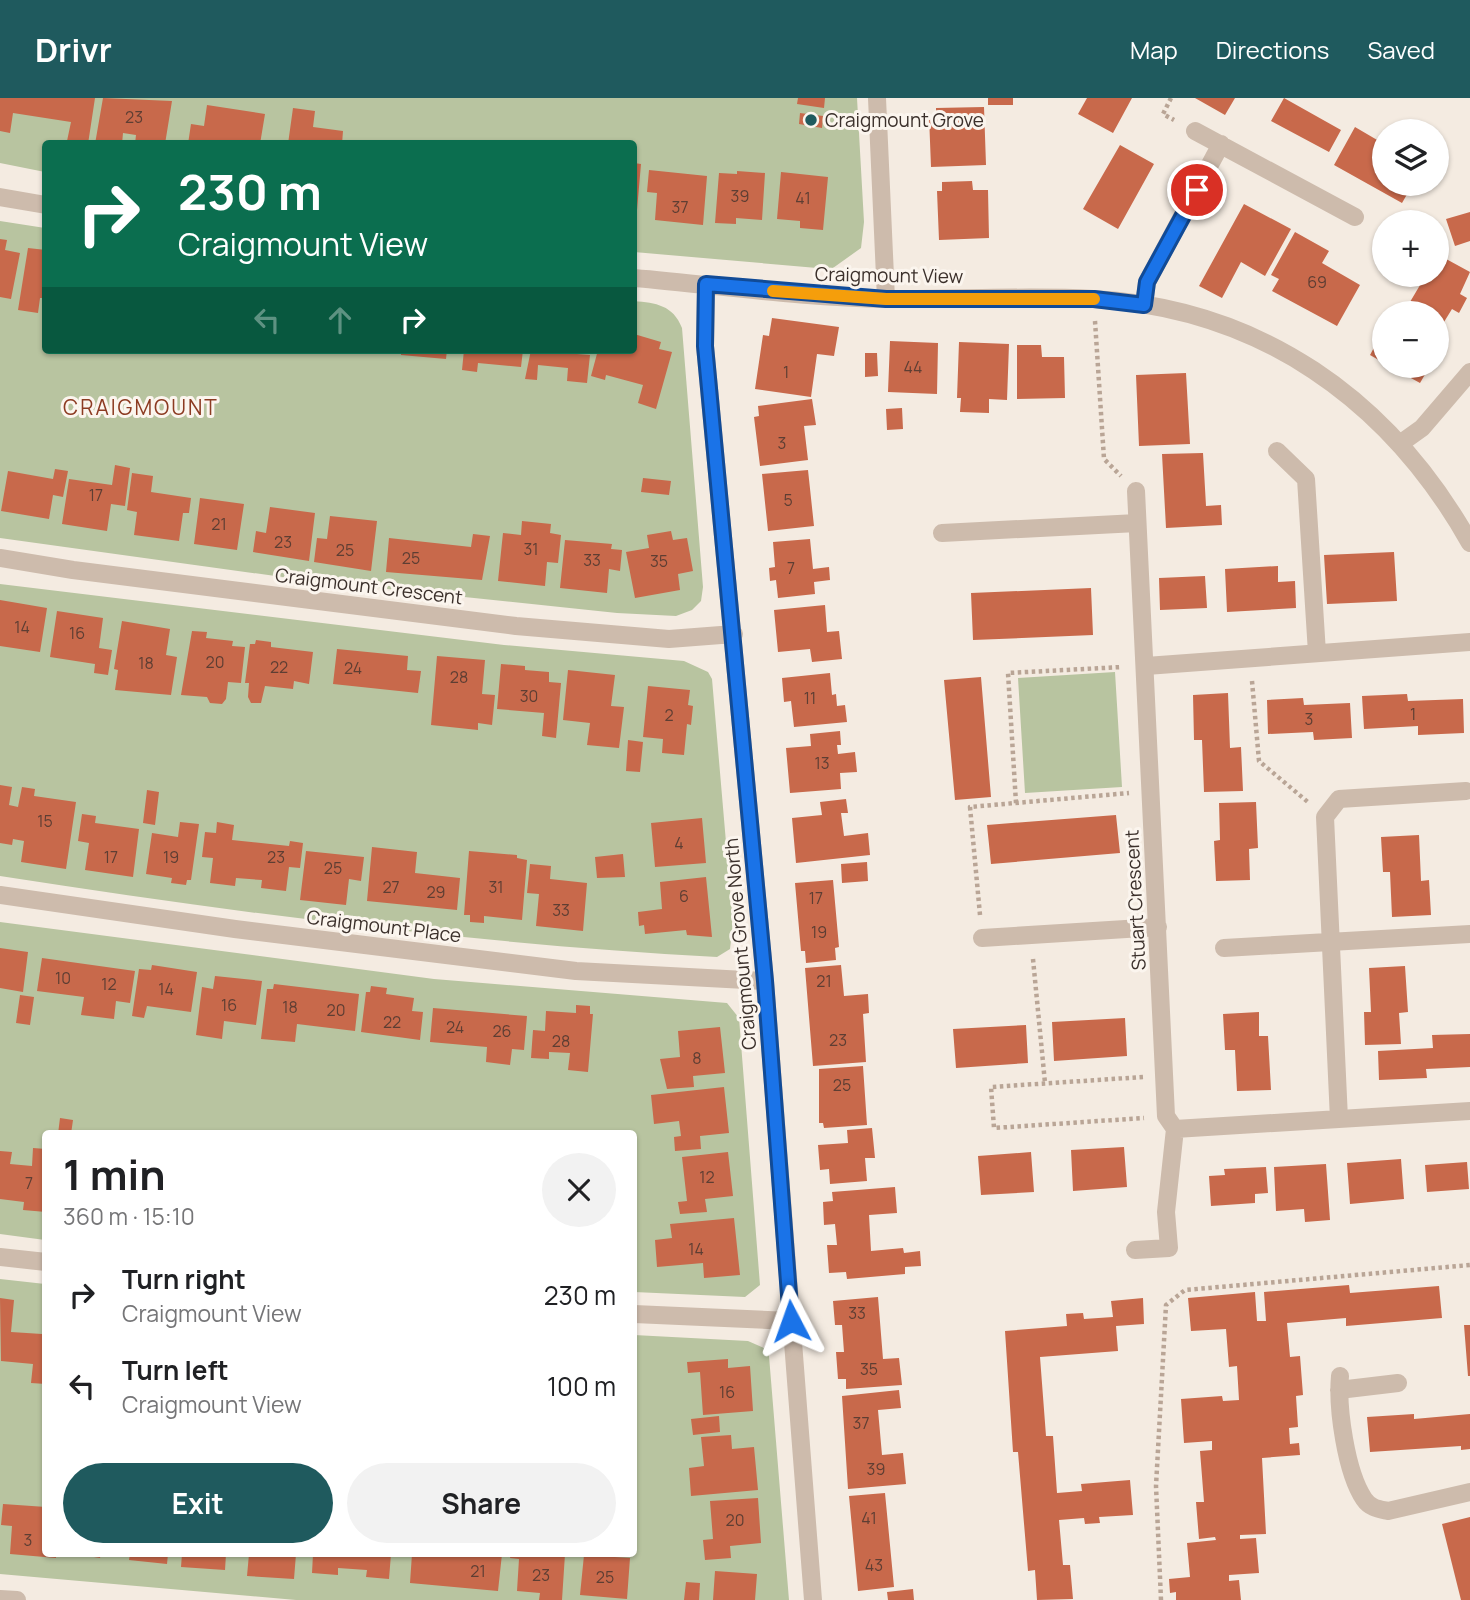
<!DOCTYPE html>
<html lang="en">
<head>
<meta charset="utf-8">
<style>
  :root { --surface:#fff; --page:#f2f2f2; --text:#202124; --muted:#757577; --accent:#1f5a5e }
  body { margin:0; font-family:Manrope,sans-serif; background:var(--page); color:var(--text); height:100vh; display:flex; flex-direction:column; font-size:26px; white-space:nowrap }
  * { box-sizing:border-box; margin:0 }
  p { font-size:23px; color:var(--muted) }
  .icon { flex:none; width:38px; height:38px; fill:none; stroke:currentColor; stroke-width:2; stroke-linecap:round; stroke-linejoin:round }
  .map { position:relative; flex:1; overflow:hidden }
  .sheet { position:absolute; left:42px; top:1032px; width:595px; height:427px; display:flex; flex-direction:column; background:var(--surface); border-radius:7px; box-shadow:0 2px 5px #0004 }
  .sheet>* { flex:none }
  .hud { position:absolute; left:42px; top:42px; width:595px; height:214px; border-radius:7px; box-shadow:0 2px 5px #0004; background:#0b6e4f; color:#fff; overflow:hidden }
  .buttons { position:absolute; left:1372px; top:21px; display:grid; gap:14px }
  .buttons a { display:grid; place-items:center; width:77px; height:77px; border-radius:50%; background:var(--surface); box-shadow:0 2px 5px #0004; font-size:35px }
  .pin { position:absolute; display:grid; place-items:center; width:60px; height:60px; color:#fff; margin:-30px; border:4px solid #fff; border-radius:50%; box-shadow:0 2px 7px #0007 }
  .me { position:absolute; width:77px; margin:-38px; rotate:356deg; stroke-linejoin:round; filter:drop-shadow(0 0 5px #0008) }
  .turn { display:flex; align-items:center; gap:24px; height:147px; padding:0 21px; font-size:32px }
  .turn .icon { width:91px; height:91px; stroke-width:2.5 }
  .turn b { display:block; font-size:49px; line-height:60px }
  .lanes { display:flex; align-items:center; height:66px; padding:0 21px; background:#0003; justify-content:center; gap:35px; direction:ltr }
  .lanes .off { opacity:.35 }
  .round { display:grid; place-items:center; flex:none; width:74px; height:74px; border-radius:37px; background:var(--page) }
  .headline { display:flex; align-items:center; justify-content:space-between; height:119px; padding:0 21px }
  h1 { font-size:42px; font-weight:700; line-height:52px }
  .action { display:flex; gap:14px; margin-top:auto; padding:14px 21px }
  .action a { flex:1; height:80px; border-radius:42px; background:var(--accent); color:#fff; font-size:28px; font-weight:700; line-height:80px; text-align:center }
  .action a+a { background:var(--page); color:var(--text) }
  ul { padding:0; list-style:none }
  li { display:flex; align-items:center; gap:21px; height:91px; padding:0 21px }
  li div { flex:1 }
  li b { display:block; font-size:26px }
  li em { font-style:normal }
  header { display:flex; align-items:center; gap:42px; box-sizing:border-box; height:98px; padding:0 35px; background:var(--accent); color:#fff }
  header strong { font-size:33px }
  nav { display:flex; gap:38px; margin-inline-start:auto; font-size:24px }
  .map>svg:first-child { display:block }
  .green { fill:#b8c4a0 }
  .building { fill:#c8694b }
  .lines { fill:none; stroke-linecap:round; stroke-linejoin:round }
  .path { stroke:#b9a596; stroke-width:4.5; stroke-dasharray:3.5 3.5; stroke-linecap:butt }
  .minor { stroke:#cdbbac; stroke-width:18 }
  .route-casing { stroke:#114b97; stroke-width:18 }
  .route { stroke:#1a73e8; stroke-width:12 }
  .slow { stroke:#f59e0b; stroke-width:12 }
  .poi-dot { fill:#1f5a5e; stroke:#fbf5ee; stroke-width:2.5 }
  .labels { text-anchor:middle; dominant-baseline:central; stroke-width:6; stroke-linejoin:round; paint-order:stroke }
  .number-label { font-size:16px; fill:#5e3e33 }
  .poi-label { font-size:19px; fill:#3b302b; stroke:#fbf5ee; text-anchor:start }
  .street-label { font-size:19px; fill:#3b302b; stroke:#fbf5ee }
  .neighbourhood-label { font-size:21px; letter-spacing:2px; fill:#8c3b22; stroke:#fbf5ee }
</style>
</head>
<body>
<header>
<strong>Drivr</strong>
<nav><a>Map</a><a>Directions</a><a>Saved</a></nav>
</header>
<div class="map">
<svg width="1470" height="1502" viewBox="0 0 1470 1502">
  <rect width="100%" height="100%" fill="#f4ebe1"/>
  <path class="green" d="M0,0H857L864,124L861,150L833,170H817L634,154V46H46L45,74L0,65Z
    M0,123L45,130L46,252H634V203C656,205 673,207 682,230L703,489L701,503L692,512L676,518L617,515L311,483L0,440Z
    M0,486L504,547L684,563L708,574L712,581L733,826L730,851L717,859C477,846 238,815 0,778Z
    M1115,574L1122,689L1025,695L1018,580Z
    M0,824L434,881L727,905L739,920L760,1187L745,1199L634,1194V1036H46L45,1142L0,1136Z
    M0,1181L45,1186L46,1456H634V1237L748,1243L764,1250L769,1258L789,1502H296L0,1476Z"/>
  <path class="building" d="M0,0H95L88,46L67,43L71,24L13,15L10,35L0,33Z
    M103,0L172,3L165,46H135L136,37L123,35L122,46H95Z
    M798,0H825L824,10L797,6Z
    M988,0H1013V7H988Z
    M1087,0H1132L1113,35L1078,16Z
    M1195,0H1235L1225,17Z
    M1284,0L1341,32L1329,54L1271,23Z
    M207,7L265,16L260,46H188L191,26L204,28Z
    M984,9L986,67L931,69L929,18H936V10Z
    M293,10L315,13L313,29L343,33L342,46H288Z
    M800,15L823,18L822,30L799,26Z
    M1355,29L1384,46V86H1413L1402,105L1334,67Z
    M1120,47L1154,66L1118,131L1083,111Z
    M634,65L641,66L637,112H634Z
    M649,72L707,78L703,127L655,122L657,95L647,94Z
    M737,73L765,75L762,122L736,120V126L715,125L719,75L737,76Z
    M781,74L828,79L823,132L800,130V123L777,121Z
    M972,83L973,92H988L989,140L939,142L937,93H942V84Z
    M1244,106L1291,131L1265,178L1241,164L1222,200L1199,188Z
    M1470,114V143L1455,148L1446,121Z
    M1295,134L1329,153L1322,165L1360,187L1337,228L1272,193L1279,181L1271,177Z
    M0,141L7,142L5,152L20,155L11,201L0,199Z
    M28,150L46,152V200H40L38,215L18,212Z
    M1437,156L1470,174L1460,196L1467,200L1459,215L1452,211L1444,224L1437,219V215H1429L1410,204L1426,177H1437Z
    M1397,209L1409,215H1393Z
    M772,220L839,229L834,258L817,256L811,299L755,291L763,237L769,238Z
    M1384,231V265L1370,257Z
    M634,236L661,244L659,251L672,254L656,311L638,305L643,287L606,277L605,282L591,278L598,252L609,255L610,252H634Z
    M890,243L938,245L937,296L888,294Z
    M959,244L1009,246L1007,302L989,301V315L960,314L961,300H957Z
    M1017,247H1041L1042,259H1064L1065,300L1017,301Z
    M401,252H447L446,261L401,257Z
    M464,252H523L521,269L478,265L477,274L462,272Z
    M531,252H577V256L590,257L587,285L567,283L568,270L538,267L537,282L525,281Z
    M865,255H877L878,278L865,279Z
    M1389,268H1430L1420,285Z
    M1186,275L1190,346L1139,348L1136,277Z
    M812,301L816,327L804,328L808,362L760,368L754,319L759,318L758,308Z
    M902,310L903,331L887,332L886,311Z
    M1203,355L1206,408L1221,407L1222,427L1166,430L1162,356Z
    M115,367L130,370L125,408L111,406L107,433L62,426L69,381L112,387Z
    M55,371L68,373L63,399L53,397L49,421L1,413L8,373L53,381Z
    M808,372L814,428L768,433L762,376Z
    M132,375L153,378L151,394L191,400L189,415H183L179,443L134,437L137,414L127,412Z
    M643,380L671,383L669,397L641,394Z
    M200,400L244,406L237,452L194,446Z
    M270,409L315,415L309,463L253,454L256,433L266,435Z
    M330,418L377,423L371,473L314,464L317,440L327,441Z
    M522,423L551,426L550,435L561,437L558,465L547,464L545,488L498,483L503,435L521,437Z
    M671,433L673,442L687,440L693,473L678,476L680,492L635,500L626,454L649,450L647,437Z
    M473,436L490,438L482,482L386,474L389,440L471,449Z
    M810,441L813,471L829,469L830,482L814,484L815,496L778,500L776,482L770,483L769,470L775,469L773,444Z
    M565,442L612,446L611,451L622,452L620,473L609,471L607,495L560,490Z
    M1394,454L1397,503L1327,506L1324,457Z
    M1278,468V484L1295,483L1296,510L1227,514L1225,471Z
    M1205,478L1207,510L1160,512L1159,480Z
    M1091,490L1093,537L973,542L971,495Z
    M0,502L47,510L40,554L0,548Z
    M825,507L827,534L839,533L842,561L812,564L810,551L778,554L774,512Z
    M57,513L103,520L99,550L112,552L108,577L94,575L95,566L50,559Z
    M122,523L170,531L166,557L177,559L171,597L115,592L118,572L114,571Z
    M192,533L207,534L206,540L233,543L232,548L245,549L241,585L228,584L226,601L222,606L210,605L207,599L181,597Z
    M256,542L271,544V549L313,554L309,586L294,583L293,591L265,588L261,605H251L248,599L249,585H245L250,546H255Z
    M337,551L408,558L407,572L421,573L418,595L333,586Z
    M437,558L485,562L482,596L495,597L492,627L478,625V632L431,627Z
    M501,566L525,568V572L549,574V584L561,585L556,640L542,638L544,615L497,611Z
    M568,572L615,577L611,608L624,609L619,650L587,647L590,625L563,622Z
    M830,575L832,597L836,596L837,608L845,607L847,624L794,629L791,603L784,604L782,580Z
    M981,579L991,699L955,702L944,582Z
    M648,588L690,592L688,607L693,608L691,627L687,626L684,657L662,655L663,641L643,639Z
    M1228,595L1230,650L1241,649L1243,693L1204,694L1202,642H1194L1193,597Z
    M1407,596L1408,603L1463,601L1464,635L1418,637V628L1364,631L1362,598Z
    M1303,600L1304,607L1350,605L1352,640L1314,642L1313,634L1268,636L1267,602Z
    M840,633L841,647H837L838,656L855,654L857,674L840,675L841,691L790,695L786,650L811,648L810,636Z
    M628,642L643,644L640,674L626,673Z
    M0,687L12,689L9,707L18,709L22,689L35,691L34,698L76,704L66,771L21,764L24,743L13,741L12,747L0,745Z
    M147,692L159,694L155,727L143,725Z
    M846,701L848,715H841L844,738L868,735L870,757L796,765L792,720L822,717L820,704Z
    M1256,704L1258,750L1249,751L1250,782L1216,783L1214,743L1220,742L1219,705Z
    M82,716L96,718L95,725L139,731L133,779L85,772L89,745L78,743Z
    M1116,717L1120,755L991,766L987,727Z
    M702,720L706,765L655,769L651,725Z
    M180,724L199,726L191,782H187L186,787L171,785L172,780L146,776L152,735L178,739Z
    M217,724L234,727L232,742L289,748L290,743L303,745L300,770L289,769L286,793L261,790L262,782L236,780L235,788L210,785L213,760L202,759L205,734L216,735Z
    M1419,737L1421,783L1429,782L1431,817L1392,819L1390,774H1383L1381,739Z
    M372,749L417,754L415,775L460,780L457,812L367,803Z
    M306,753L364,759L361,783L349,781L346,807L300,802Z
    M469,753L517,757V760L527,762L522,822L484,818V825L470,824V817H464Z
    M623,756L625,779L597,780L595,759Z
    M867,764L868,783L842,785L841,766Z
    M530,766L551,768L550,781L587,785L583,833L536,828L539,796L527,795Z
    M706,779L712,839L687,837L686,832L645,836L644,827L639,828L638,814L662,811L660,784Z
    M833,782L839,849L835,850L836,862L806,865L805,853H801L795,785Z
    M0,850L28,854L23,894L0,890Z
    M42,860L135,873L130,905L116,903L114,921L81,917L84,899L37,893Z
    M152,867L197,874L191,914L147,908L144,920L132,918L139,871L151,872Z
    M841,867L844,898L868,896L869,915L863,916L866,964L813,968L805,870Z
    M1405,868L1408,914L1399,915L1401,946L1365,947L1364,914H1371L1369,870Z
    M215,878L262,883L256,927L224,923L222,941L196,937L202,889L213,891Z
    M274,886L359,896L355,933L297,926L295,944L261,941L267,891H273Z
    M371,888L387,890L386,896L414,900L412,913L423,914L420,942L361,934L366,894H370Z
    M20,897L34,899L30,927L16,925Z
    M576,907L590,908V916H593L588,974L568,972L570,955L549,954V961L531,960L533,932L545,933L546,913L576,915Z
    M433,910L527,918L524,952L512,951L510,967L486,964L487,949L430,944Z
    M1259,914V938H1268L1271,992L1237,993L1235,952H1225L1223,916Z
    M1125,920L1127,958L1054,963L1052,924Z
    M1026,927L1028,965L956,970L953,931Z
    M720,929L725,975L693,978L694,989L667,991L660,961L680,959L678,933Z
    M1470,936V969L1426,971L1427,980L1379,982L1378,953L1433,950L1432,937Z
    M863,968L867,1027L824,1030L823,1025H819V971Z
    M724,989L729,1035L700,1038L701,1051L675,1053L674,1039L681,1038L679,1023L654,1026L651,997Z
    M60,1020L73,1022L71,1036H58Z
    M872,1030L875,1060H865L867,1083L830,1086L829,1071L820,1072L818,1047L848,1045L847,1032Z
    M1124,1049L1127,1089L1073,1093L1071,1052Z
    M33,1050L46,1051V1114L23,1112L24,1104L0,1101V1053L12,1054L10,1066L32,1068Z
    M728,1054L733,1098L705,1101L707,1114L680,1116L678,1104L687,1103L682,1059Z
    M1031,1054L1034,1094L981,1097L978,1058Z
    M1401,1061L1404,1101L1350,1106L1347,1065Z
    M1467,1064L1469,1091L1427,1094L1425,1067Z
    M1326,1066L1330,1122L1305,1124L1304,1111L1276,1113L1274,1069Z
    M1266,1069L1268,1095L1255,1096V1105L1211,1108L1209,1078L1225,1077L1224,1071Z
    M895,1089L897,1115L869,1117L871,1153L903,1150L904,1155L920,1153L921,1168L905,1169V1176L847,1181L846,1174L829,1175L827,1147H837L835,1126L824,1127L823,1104L833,1103L832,1094Z
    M734,1120L740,1177L704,1180L703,1165L657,1169L655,1142L672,1140L670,1126Z
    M1349,1187L1350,1195L1439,1188L1442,1220L1346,1228V1220L1287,1225L1290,1259L1300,1258L1303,1297L1296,1298L1298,1329L1289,1330L1290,1346L1299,1345L1300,1357L1262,1360L1266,1436L1240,1437V1441L1256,1440L1259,1475L1229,1477V1483L1239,1482L1241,1502H1176V1494L1170,1495L1169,1481L1190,1479L1187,1445L1216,1442L1215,1439L1199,1441L1196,1404H1204L1200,1353L1212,1352V1343L1184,1345L1181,1301L1222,1298L1223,1303L1239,1302L1237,1268L1229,1269L1226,1231L1191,1233L1188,1200L1255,1194L1257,1223H1266L1264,1194Z
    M878,1199L883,1261L899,1260L902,1287L846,1291V1281H838L836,1254H844L842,1227H835L833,1203Z
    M0,1200L14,1202L11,1234L42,1236L46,1213V1286L31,1285L33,1266L1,1263Z
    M1143,1200L1144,1226L1116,1228L1118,1253L1040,1259L1046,1338H1053L1057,1395L1082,1393L1081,1386L1130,1382L1133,1417L1099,1419L1100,1425L1085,1426L1084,1420L1059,1422L1063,1467H1070L1073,1501L1037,1502L1035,1472L1028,1473L1018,1354H1013L1005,1233L1067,1228L1066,1216L1083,1215L1084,1221L1113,1219L1111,1203Z
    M1464,1227H1470V1278H1468Z
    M728,1261V1270L750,1268L753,1313L703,1317L700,1274L688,1275L687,1264Z
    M899,1292L901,1310L878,1312L882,1357L903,1355L906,1386L848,1391L842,1298Z
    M1414,1316V1321L1470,1316V1351L1461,1352V1348L1370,1354L1367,1319Z
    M719,1318L720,1334L693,1337L691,1321Z
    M731,1337L732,1351L754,1349L758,1392L691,1398L689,1370L704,1368L701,1339Z
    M885,1395L894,1489L858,1493L849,1398Z
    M758,1400L761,1445L730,1448L731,1460L705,1462L703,1442L713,1441L710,1403Z
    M3,1406L46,1409V1456H56V1460L10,1456L12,1428L1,1427Z
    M1470,1419V1502H1461L1442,1426Z
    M75,1456H101L100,1460Z
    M130,1456H168L167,1466L129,1462Z
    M182,1456H226L225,1472L181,1469Z
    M249,1456H296L294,1481L247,1478Z
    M313,1456H391L389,1481L366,1479L367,1472L338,1470V1477L312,1475Z
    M412,1456H502L498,1493L410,1485Z
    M511,1456H565L562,1502H539L540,1495L517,1493L519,1461L510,1460Z
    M584,1457L630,1460L627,1501L580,1497Z
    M715,1473L757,1476L755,1502H713Z
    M686,1484L700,1485L699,1502H684Z
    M913,1491L914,1502H888L887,1494Z"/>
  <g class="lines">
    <path class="path" d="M1171,0L1163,16L1174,22
      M1095,223L1104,361L1121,378
      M1252,583L1259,663L1309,705
      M1016,705L1008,575L1122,569
      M980,817L970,709L1129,695
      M1033,861L1045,985
      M1143,979L991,989L994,1030L1144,1020
      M1161,1502L1156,1388L1166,1207L1185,1192L1470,1167"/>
    <path class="minor" d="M877,0L886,201
      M1195,33L1355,119
      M0,99L46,107
      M634,180C717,187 802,200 887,201C955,202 1024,197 1093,201C1260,210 1389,301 1470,445
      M706,186L705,248L765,883L813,1502
      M1144,207L1147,184L1221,46
      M1401,345L1422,330L1470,274
      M1277,353L1306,381L1317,555
      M942,435L1137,425
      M0,460L73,472L516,528L669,541L734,536
      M1146,568L1470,544
      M0,797L235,831L576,873L765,883
      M982,840L1158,829
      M1224,850L1470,836
      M1339,1021L1325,719L1339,701L1466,693
      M1175,1031L1470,1013
      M1135,1152L1169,1150L1166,1114L1175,1031L1166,1018L1136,393
      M0,1159L46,1164
      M634,1216L791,1223
      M1340,1278C1337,1310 1346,1374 1364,1401C1370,1410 1379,1411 1388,1413L1470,1394
      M1339,1292L1398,1285
      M0,1501L17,1502"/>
  </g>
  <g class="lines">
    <g class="route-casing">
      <path id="route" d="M791,1223L765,883L705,248L706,186L886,201H1094L1144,207L1147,184L1197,92"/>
    </g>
    <use href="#route" class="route"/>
    <path class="slow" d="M773,193L886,201H1094"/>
  </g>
  <circle class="poi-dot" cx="811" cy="22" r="7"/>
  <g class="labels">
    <g class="number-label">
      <text x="134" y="19">23</text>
      <text x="740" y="98">39</text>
      <text x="803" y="100">41</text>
      <text x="680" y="109">37</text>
      <text x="1317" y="184">69</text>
      <text x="913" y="269">44</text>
      <text x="786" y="274">1</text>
      <text x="782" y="345">3</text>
      <text x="96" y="397">17</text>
      <text x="788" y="402">5</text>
      <text x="219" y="426">21</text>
      <text x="283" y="444">23</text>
      <text x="531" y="451">31</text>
      <text x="345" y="452">25</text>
      <text x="411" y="460">25</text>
      <text x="592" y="462">33</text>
      <text x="659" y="463">35</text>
      <text x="791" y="470">7</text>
      <text x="22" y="529">14</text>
      <text x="77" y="535">16</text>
      <text x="215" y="564">20</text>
      <text x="146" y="565">18</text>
      <text x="279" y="569">22</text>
      <text x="353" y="570">24</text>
      <text x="459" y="579">28</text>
      <text x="529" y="598">30</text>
      <text x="810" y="600">11</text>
      <text x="1413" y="616">1</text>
      <text x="669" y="617">2</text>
      <text x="1309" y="621">3</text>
      <text x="822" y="665">13</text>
      <text x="45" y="723">15</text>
      <text x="679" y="745">4</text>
      <text x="111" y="759">17</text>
      <text x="171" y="759">19</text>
      <text x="276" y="759">23</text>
      <text x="333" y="770">25</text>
      <text x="391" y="789">27</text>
      <text x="496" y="789">31</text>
      <text x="436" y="794">29</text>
      <text x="684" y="798">6</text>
      <text x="816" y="800">17</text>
      <text x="561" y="812">33</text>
      <text x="819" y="834">19</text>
      <text x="63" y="880">10</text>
      <text x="824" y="883">21</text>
      <text x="109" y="886">12</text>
      <text x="166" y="891">14</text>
      <text x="229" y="907">16</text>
      <text x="290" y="909">18</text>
      <text x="336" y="912">20</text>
      <text x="392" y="924">22</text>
      <text x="455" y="929">24</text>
      <text x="502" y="933">26</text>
      <text x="838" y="942">23</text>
      <text x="561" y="943">28</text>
      <text x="697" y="960">8</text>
      <text x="842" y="987">25</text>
      <text x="707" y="1079">12</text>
      <text x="29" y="1085">7</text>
      <text x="696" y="1151">14</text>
      <text x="857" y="1215">33</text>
      <text x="869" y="1271">35</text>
      <text x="727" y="1294">16</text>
      <text x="861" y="1325">37</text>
      <text x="876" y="1371">39</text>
      <text x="869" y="1420">41</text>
      <text x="735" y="1422">20</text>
      <text x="28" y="1442">3</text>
      <text x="874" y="1467">43</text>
      <text x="478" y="1473">21</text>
      <text x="541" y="1477">23</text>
      <text x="605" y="1479">25</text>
    </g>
    <g class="poi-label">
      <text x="825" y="22">Craigmount Grove</text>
    </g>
    <g class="street-label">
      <text transform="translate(889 177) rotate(1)">Craigmount View</text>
      <text transform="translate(369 488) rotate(7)">Craigmount Crescent</text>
      <text transform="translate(1135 802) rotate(-93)">Stuart Crescent</text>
      <text transform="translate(384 828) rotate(7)">Craigmount Place</text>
      <text transform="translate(740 846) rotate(-95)">Craigmount Grove North</text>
    </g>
    <g class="neighbourhood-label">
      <text x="141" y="309">CRAIGMOUNT</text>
    </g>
  </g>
</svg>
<div class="buttons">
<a><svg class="icon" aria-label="layers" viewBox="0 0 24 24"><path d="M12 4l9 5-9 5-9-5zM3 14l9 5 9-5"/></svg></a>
<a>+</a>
<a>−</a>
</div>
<div class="pin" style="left:1197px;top:92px;background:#d93025"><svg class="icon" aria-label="arrive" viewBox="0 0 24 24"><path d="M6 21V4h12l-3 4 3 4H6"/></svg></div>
<svg class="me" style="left:791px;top:1223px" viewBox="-20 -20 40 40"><path d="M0-17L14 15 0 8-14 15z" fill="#1a73e8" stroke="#fff" stroke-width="4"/></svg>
<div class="hud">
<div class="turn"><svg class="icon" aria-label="right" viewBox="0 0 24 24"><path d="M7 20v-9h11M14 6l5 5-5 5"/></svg><div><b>230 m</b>Craigmount View</div></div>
<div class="lanes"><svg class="icon off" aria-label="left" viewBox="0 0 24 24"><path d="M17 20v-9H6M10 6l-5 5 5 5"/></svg><svg class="icon off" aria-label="ahead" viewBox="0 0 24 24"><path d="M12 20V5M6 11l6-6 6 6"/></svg><svg class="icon" aria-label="right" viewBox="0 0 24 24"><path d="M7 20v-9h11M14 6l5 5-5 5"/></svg></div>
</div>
<section class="sheet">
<div class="headline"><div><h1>1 min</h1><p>360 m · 15:10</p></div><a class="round"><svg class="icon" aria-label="close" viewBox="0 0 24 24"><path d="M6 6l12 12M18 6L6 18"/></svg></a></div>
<ul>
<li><svg class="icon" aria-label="right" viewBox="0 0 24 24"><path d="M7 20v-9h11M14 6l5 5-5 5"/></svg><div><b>Turn right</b><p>Craigmount View</p></div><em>230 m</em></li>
<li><svg class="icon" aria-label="left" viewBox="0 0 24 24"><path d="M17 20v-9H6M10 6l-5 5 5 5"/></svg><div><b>Turn left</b><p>Craigmount View</p></div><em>100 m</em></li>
</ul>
<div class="action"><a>Exit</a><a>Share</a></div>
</section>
</div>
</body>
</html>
